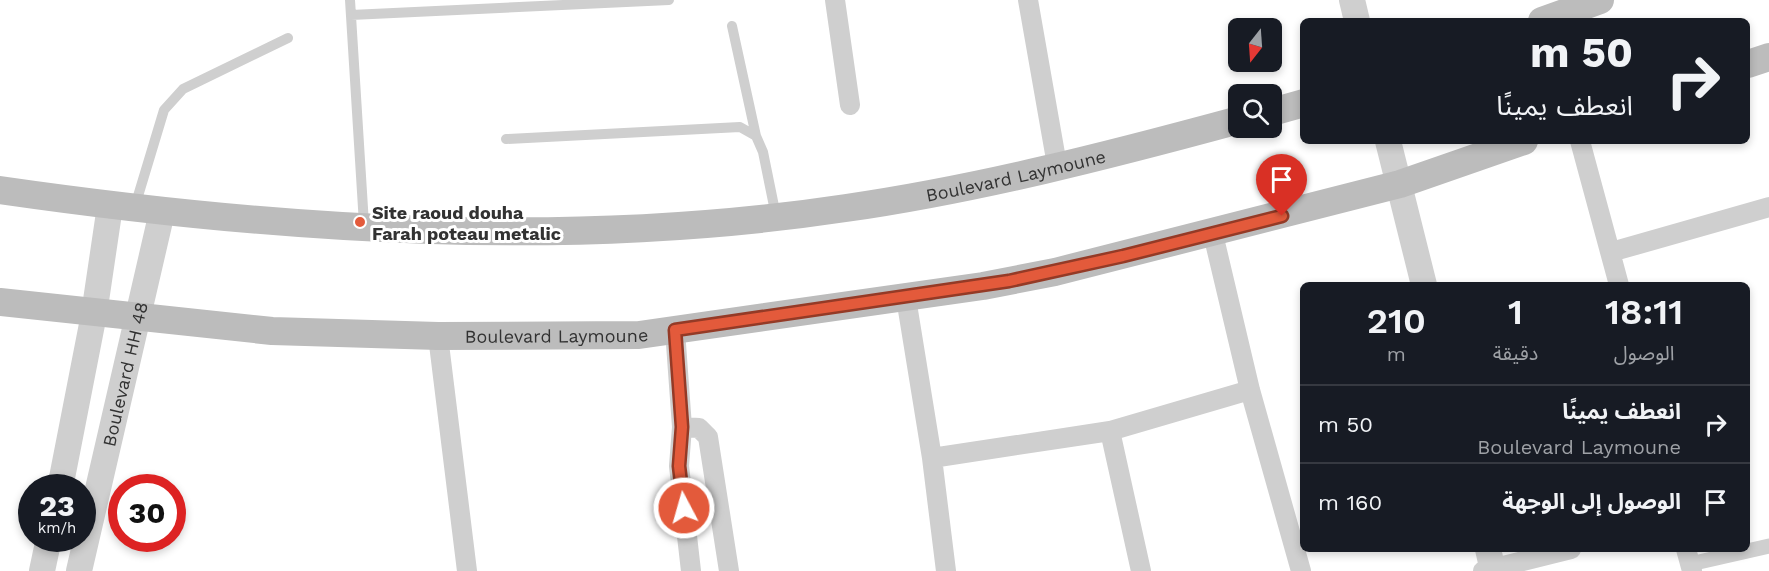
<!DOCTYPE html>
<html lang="ar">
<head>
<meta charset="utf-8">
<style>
  :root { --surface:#171b24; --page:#20242c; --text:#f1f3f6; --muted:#9ea1a6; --line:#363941 }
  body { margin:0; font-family:"Work Sans","Noto Sans Arabic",sans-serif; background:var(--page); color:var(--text); direction:rtl; height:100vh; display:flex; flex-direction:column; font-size:22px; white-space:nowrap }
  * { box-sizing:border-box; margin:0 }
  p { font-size:20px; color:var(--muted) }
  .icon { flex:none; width:33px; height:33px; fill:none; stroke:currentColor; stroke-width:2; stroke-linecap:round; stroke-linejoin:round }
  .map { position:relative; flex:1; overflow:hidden; direction:ltr }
  .sheet { position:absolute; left:1300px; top:282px; width:450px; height:270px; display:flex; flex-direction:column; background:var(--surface); border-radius:9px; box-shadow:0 3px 9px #0003; direction:rtl }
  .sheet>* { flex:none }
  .hud { position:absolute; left:1300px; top:18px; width:450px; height:126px; border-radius:9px; box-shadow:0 3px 9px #0003; direction:rtl; background:#171b24; color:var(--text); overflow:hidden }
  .needle { width:39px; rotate:197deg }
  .controls { position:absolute; left:1228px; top:18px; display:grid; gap:12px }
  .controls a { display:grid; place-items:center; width:54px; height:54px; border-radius:9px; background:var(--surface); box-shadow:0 3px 9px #0003; font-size:30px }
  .speed { position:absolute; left:18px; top:474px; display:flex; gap:12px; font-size:30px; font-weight:700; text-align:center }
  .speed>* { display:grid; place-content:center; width:78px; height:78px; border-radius:50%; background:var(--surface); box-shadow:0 3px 9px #0003; line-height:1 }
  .speed small { font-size:15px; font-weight:400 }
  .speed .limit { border:9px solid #d22; background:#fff; color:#111 }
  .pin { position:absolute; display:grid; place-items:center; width:51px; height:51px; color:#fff; margin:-62px -26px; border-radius:50% 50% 50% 0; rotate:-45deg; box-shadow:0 0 6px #0007 }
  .pin .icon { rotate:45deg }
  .me { position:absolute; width:66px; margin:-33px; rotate:354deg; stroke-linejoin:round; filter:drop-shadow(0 0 4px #0008) }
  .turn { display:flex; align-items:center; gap:21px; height:126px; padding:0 18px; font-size:27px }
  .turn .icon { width:78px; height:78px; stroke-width:2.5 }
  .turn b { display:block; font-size:42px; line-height:51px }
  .eta { display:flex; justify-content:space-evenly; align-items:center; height:102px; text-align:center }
  .eta b { font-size:36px; font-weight:600; line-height:42px }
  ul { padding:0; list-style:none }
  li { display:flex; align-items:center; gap:18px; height:78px; padding:0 18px; border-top:2px solid var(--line) }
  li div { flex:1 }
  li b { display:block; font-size:22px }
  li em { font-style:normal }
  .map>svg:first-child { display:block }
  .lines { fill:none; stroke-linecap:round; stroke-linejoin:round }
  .service { stroke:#cfcfcf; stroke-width:10 }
  .pedestrian { stroke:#cfcfcf; stroke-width:15 }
  .minor { stroke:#cfcfcf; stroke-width:20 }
  .tertiary { stroke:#cfcfcf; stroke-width:26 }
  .secondary { stroke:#bcbcbc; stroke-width:28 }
  .route-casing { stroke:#943a26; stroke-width:15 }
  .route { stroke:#e35a3b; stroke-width:10 }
  .poi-dot { fill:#e35a3b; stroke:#fff; stroke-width:2 }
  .labels { text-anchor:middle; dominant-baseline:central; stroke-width:6; stroke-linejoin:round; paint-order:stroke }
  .street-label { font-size:18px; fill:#323232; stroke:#fff }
  .poi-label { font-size:18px; font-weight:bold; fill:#323232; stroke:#fff; text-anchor:start }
</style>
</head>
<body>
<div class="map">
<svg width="1769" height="571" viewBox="0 0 1769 571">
  <rect width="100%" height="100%" fill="#fff"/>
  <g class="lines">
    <path class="service" d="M350,0L364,224
      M351,15L669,0
      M732,26L756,136
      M506,139L740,127L756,136L763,152L776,216
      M135,206L164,110L183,89L288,38"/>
    <path class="pedestrian" d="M1690,564L1769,546"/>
    <path class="minor" d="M835,0L850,105
      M1028,0L1057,165
      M1580,141L1619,285
      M1213,234L1250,390L1301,571
      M1611,252L1769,207
      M906,298L932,458L946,571
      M675,330L682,427L679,466L691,571
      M438,336L467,571
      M682,427L699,428L708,437L729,571
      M1110,431L1141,571
      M932,458L1110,431L1250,390
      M1686,549L1692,571
      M1483,571L1571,549"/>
    <g class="tertiary">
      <path d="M1352,0L1357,21"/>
      <path d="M1388,141L1424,285"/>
      <path d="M60,488L94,314L110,206"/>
      <path d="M1488,549L1493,571"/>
      <path d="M42,571L49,538"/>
      <path id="s1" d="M79,571L162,212"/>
    </g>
    <g class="secondary">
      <path d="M1542,21L1600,0"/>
      <path d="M1748,64L1769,57"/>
      <path d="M1272,112L1304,103"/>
      <path id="s2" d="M0,190C278,230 567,250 846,208C978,189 1110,155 1239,120"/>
      <path id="s3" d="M0,302L272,331L438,336L639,335L983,286L1055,272L1400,184L1524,141"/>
    </g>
  </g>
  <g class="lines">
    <g class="route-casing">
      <path id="route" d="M684,508L679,466L682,427L675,330L1009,281L1123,256L1282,216"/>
    </g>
    <use href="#route" class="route"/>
  </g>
  <circle class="poi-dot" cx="360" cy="222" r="6"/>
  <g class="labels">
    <g class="street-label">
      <text stroke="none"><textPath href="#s2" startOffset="1022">Boulevard Laymoune</textPath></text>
      <text stroke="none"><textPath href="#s3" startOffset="558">Boulevard Laymoune</textPath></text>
      <text stroke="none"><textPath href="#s1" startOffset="202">Boulevard HH 48</textPath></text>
    </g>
    <g class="poi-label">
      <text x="372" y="212">Site raoud douha<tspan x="372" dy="21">Farah poteau metalic</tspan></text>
    </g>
  </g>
</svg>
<div class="controls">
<a><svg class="needle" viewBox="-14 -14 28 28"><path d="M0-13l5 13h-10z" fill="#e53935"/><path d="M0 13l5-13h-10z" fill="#9ea1a6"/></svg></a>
<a><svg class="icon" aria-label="search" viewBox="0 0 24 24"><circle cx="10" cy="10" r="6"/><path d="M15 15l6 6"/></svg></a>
</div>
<div class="speed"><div>23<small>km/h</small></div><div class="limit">30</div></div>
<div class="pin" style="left:1282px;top:216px;background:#d93025"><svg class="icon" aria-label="arrive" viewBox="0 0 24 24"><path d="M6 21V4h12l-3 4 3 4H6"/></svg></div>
<svg class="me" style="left:684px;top:508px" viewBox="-20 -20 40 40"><circle r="17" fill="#e35a3b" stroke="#fff" stroke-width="3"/><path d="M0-11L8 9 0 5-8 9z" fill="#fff"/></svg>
<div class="hud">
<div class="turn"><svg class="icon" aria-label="right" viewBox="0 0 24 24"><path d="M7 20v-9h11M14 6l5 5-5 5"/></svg><div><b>50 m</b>انعطف يمينًا</div></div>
</div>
<section class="sheet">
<div class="eta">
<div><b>18:11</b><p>الوصول</p></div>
<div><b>1</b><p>دقيقة</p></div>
<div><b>210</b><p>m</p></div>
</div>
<ul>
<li><svg class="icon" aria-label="right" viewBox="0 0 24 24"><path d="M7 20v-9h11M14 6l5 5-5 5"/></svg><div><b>انعطف يمينًا</b><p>Boulevard Laymoune</p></div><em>50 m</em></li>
<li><svg class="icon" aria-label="arrive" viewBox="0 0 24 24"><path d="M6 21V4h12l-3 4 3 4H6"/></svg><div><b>الوصول إلى الوجهة</b></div><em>160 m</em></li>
</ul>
</section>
</div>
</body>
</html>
